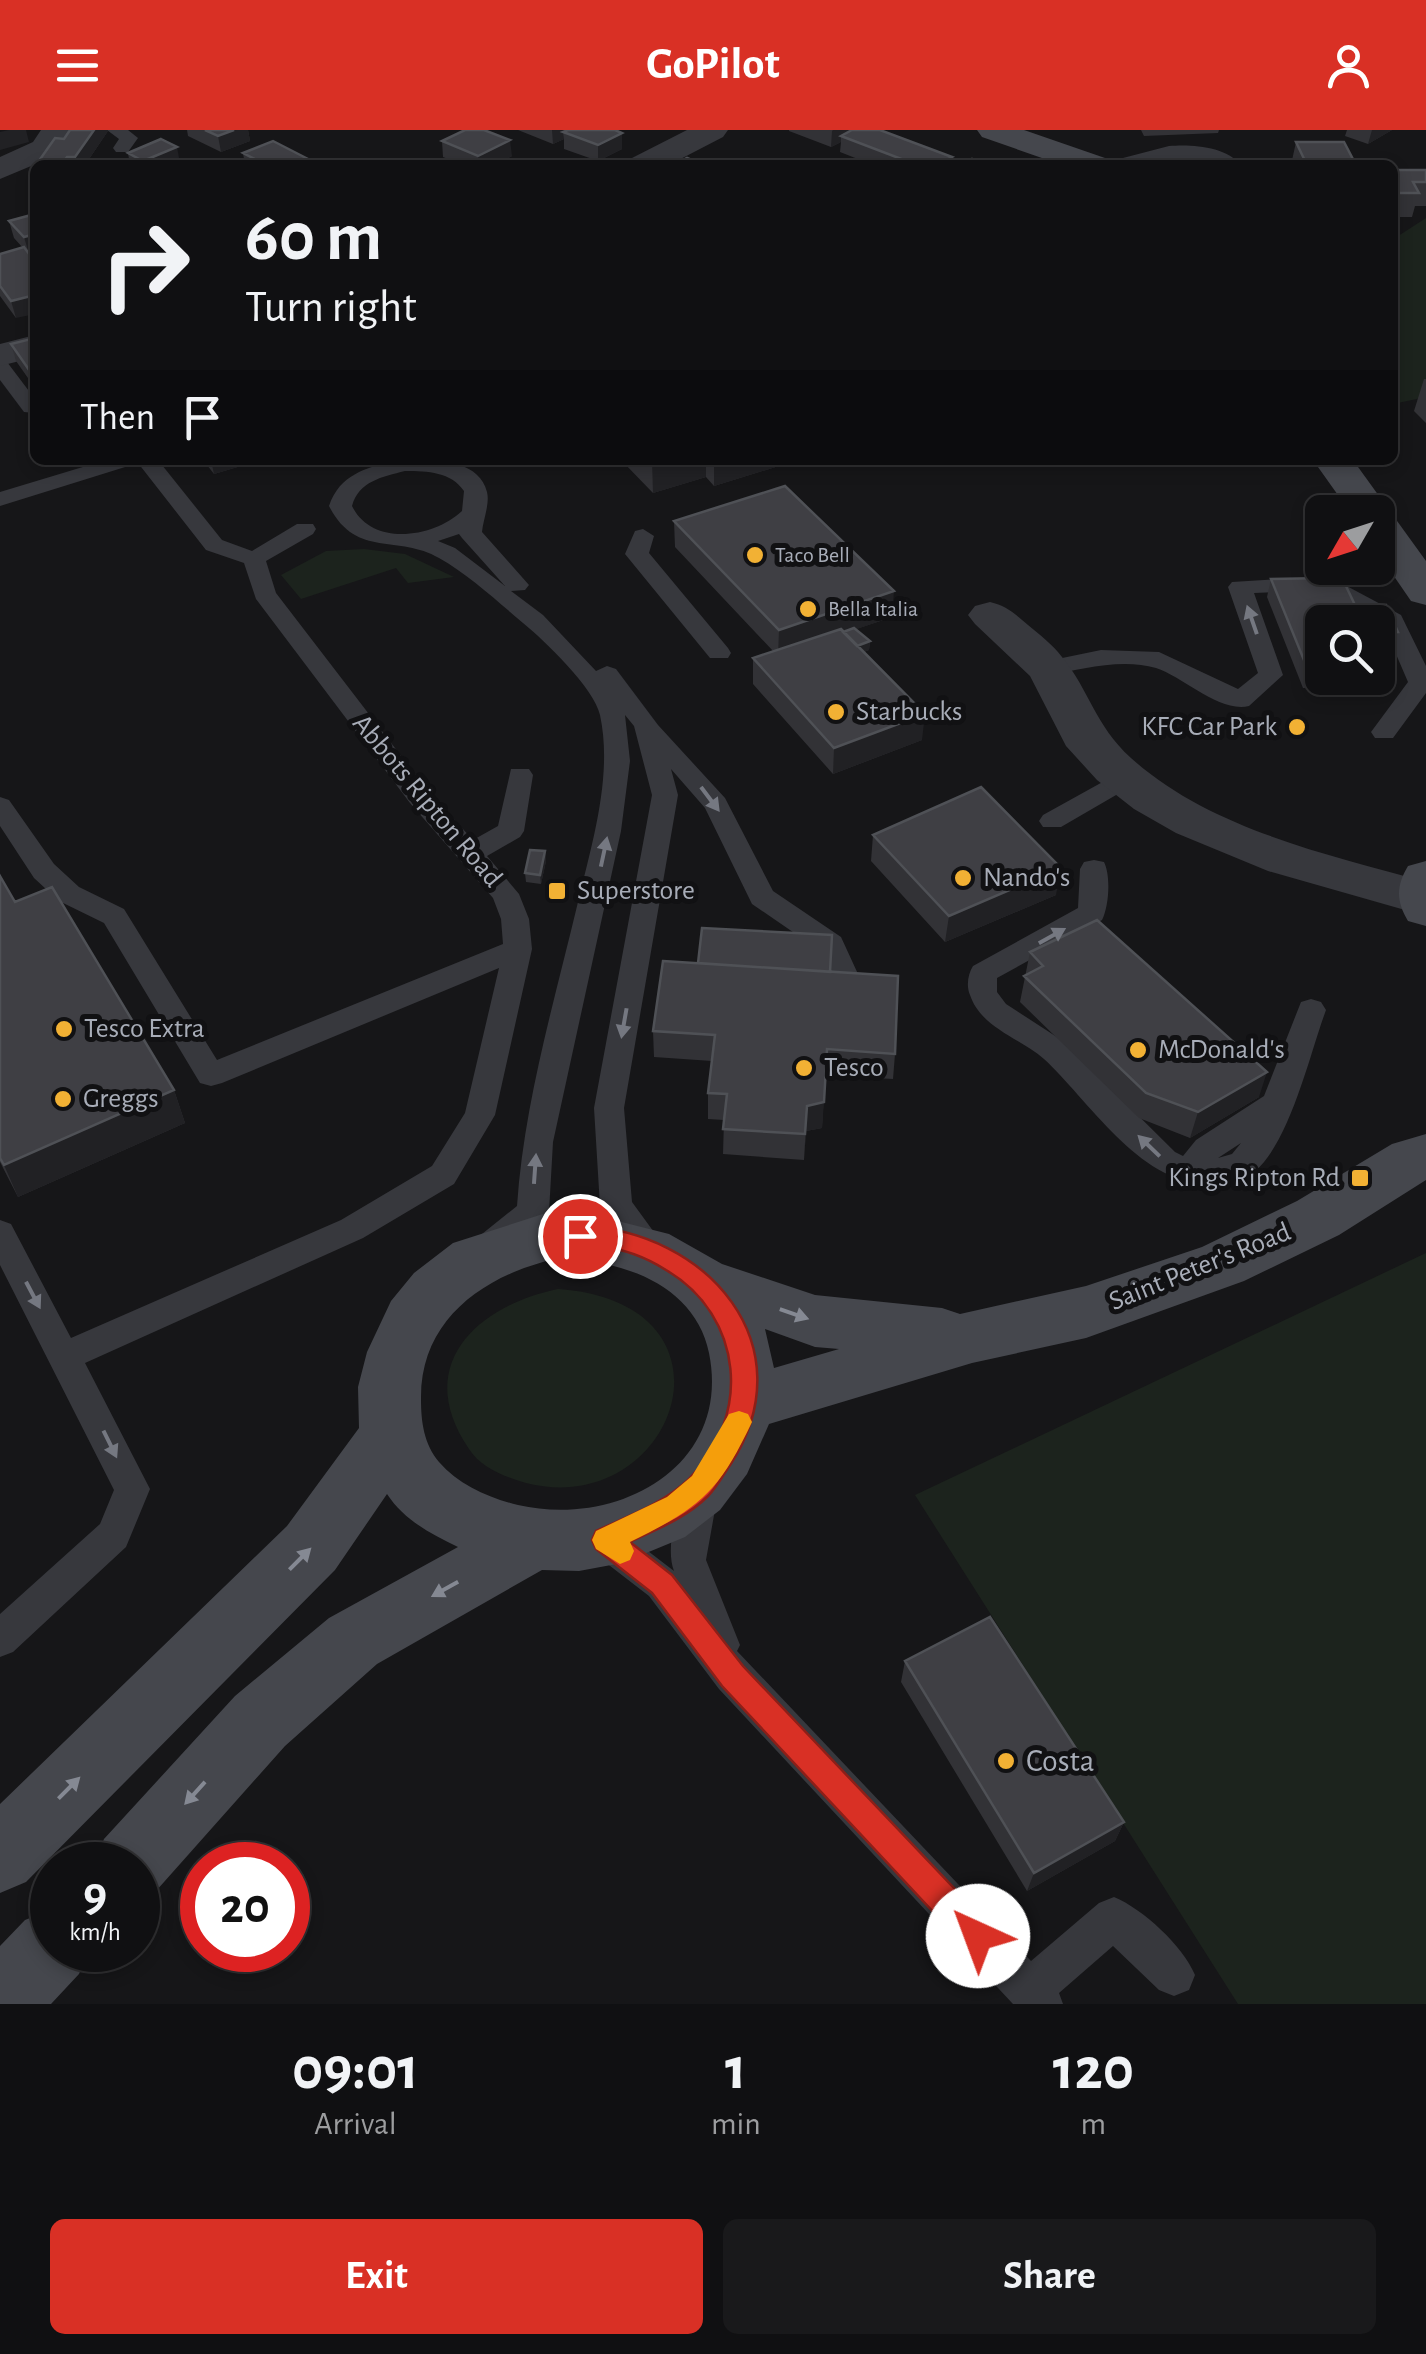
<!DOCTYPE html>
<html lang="en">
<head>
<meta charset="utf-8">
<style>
  :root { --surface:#101012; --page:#19191b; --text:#f1f3f6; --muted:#9c9d9f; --line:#303032; --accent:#d93025 }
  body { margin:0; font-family:"Alegreya Sans",sans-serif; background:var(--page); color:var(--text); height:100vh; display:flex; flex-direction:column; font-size:38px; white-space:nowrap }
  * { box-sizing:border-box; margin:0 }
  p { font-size:32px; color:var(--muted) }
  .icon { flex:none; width:55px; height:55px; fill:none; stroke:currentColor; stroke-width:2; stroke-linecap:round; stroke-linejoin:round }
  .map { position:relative; height:1874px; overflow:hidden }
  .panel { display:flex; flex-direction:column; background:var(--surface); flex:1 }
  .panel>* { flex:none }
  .top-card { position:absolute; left:30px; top:30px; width:1368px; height:305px; border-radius:15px; box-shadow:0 5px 15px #0003,0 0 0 2px var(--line); background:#101012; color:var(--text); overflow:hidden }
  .needle { width:65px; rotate:231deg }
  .fabs { position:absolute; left:1305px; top:365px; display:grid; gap:20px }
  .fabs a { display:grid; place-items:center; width:90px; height:90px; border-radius:15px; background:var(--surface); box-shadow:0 5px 15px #0003,0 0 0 2px var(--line); font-size:50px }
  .speed { position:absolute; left:30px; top:1712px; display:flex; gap:20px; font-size:50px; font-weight:700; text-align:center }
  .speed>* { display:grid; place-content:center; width:130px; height:130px; border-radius:50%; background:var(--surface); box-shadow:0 5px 15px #0003,0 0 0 2px var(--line); line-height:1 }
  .speed small { font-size:25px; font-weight:400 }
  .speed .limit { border:15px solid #d22; background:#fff; color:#111 }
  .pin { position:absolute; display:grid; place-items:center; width:85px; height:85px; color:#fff; margin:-42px; border:5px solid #fff; border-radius:50%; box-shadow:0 2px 10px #0007 }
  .me { position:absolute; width:110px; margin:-55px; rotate:317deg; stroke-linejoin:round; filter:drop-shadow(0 0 8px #0008) }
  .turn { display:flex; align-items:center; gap:35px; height:210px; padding:0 50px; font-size:45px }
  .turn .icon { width:130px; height:130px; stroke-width:2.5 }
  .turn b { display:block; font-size:70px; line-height:85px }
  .then { display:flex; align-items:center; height:95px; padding:0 50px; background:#0003; gap:20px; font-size:38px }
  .eta { display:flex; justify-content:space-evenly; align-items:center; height:170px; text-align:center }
  .eta b { font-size:60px; font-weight:600; line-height:70px }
  .cta { display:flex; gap:20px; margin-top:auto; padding:20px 50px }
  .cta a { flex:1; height:115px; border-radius:15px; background:var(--accent); color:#fff; font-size:40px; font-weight:600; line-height:115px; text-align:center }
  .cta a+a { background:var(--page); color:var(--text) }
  header { display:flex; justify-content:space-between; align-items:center; height:130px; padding:0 50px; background:var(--accent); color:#fff; font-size:45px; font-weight:600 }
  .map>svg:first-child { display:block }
  .green { fill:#1c231d }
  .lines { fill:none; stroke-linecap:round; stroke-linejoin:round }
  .lane { fill:#37383d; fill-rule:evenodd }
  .street { fill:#37383d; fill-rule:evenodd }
  .secondary { fill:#45474d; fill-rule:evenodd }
  .wall { fill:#323236 }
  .shaded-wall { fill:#212124 }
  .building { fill:#3f3f44; stroke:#4f5156; stroke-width:2.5 }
  .oneway { fill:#757881 }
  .oneway2 { fill:#858993 }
  .route { fill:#d93025; stroke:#8d1f18; stroke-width:2.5 }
  .slow { fill:#f59e0b }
  .poi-dot { fill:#f2b134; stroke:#111113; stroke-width:4 }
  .labels { text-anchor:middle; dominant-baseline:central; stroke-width:10; stroke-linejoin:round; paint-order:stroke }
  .far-poi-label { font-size:22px; fill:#a8adb8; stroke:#111113; text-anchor:start }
  .poi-label { font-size:28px; fill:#a8adb8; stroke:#111113; text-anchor:start }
  .street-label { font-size:28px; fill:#a8adb8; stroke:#111113 }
  .near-poi-label { font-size:32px; fill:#a8adb8; stroke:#111113; text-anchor:start }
</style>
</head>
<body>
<header><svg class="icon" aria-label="menu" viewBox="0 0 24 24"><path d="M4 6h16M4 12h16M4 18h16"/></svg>GoPilot<svg class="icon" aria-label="person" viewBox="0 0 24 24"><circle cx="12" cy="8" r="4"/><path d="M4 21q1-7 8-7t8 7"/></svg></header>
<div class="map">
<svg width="1426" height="1874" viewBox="0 0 1426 1874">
  <rect width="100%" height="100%" fill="#161618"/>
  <path class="green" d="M1426,88V267L1393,274L1392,110Z
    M364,419L405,424L454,447L408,453L396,438L301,469L281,445L326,421Z
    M1426,1123V1874H1238L915,1365Z
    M558,1159C753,1173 675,1391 526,1353C505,1347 481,1338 469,1319C412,1236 476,1176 558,1159Z"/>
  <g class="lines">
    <path class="lane" d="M107,0H128L138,8L128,22H116L113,18L119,9Z
      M0,230L7,232L35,269V283L24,282L0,250Z
      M106,330H158L222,410L252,421L297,394H313L316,399L313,404L266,431L276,463L428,661L473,710L498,696L511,639H529L533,645L524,701L520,707L487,726L519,764L529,789L532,819L495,985L454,1054L363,1108L85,1233L150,1359L126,1417L13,1522L0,1527V1484L100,1394L114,1360L0,1135V1090L11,1094L71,1208L341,1090L432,1036L465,983L499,838L222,953L211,956L200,953L104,793L59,771L34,748L0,696V667L9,670L54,734L79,757L124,779L217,930L503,814L501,789L493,768L410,673L256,469L244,433L206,420L138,333L0,376V362Z
      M394,330C423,330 478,325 487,362C490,374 483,390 482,402L529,455L525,460L511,461L543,485L596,541L607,536L616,539L658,595L725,668L773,761L841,807L858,844L854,851L844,854L797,849L793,842L797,835L825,833L819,820L752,774L705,678L671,639L678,665L624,978L632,1072L667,1120L662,1129L651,1133L640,1129L600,1076L594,978L652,665L634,596L625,585L630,631L621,701L553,1012L549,1082C538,1103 500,1134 477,1126L472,1117L477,1108L517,1076C524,973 554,873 578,772C592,713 613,646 600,585C594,558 545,511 523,493C497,471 469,445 439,428C398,404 356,429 329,376C340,344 365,339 394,330ZM405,341C428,341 451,342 464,361L462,381C433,408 372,417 352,376C359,351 382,347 405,341ZM459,404L462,408L505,456L455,418L438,411Z
      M643,399L654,406L649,423L728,518L731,523L728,528H710L625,424L635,401Z
      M1328,446L1401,485L1426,536V563L1393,608H1375L1371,602L1408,552L1383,494L1324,460L1254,463L1283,545L1249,576C1219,583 1184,547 1156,538C1122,528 1080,539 1047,546L1035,538L1038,533L1101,520L1159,522L1238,559L1258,543L1228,457L1232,452Z
      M1126,639L1135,642L1139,648L1135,654L1061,697H1043L1039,691L1043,685Z
      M1094,730L1104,732C1111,746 1109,776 1102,790L997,848V862L1006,874L1063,911L1175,1022L1183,1026L1196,1010L1264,966L1301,872L1311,869L1321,872L1326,880C1310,923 1290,1012 1255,1041C1248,1046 1234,1048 1226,1050C1151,1072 1092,973 1044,929C1020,908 981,898 970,865C966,856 968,844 973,836L1078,778L1080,739L1084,732ZM1241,1013L1232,1024L1218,1028Z
      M700,1347L713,1352L718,1363L706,1430L740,1515L737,1521L1031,1831L1099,1773L1114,1767C1143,1779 1183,1816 1195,1845L1189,1860L1174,1866L1159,1860L1113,1816L1059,1863L1063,1874H1013L719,1559L649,1466L592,1422L587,1410L592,1398L605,1393L618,1398L674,1441C665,1418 677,1374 687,1352Z"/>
    <path class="street" d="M41,0H73L55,26L0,49V27L33,12Z
      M687,0H728L723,7L669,35H628L632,28Z
      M1169,16C1190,14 1227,16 1240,35H1119L1123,28Z
      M35,205V227L0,236V214Z
      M990,472C1007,476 1015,484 1028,495C1040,505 1053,515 1062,527C1090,561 1094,594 1131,628C1210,699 1326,724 1426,752V786L1268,741L1176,703L1134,679L1097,650L1066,616L1030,546L975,494L968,485L975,476Z"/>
    <path class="secondary" d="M977,0H1024L1105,28L1109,35H1062L982,7Z
      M1313,330H1353L1426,431V475L1411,471L1378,423V382H1350Z
      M1426,731V796L1408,791C1396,771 1396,756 1408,736Z
      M1426,1004V1050L1339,1105L1244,1151L1086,1208L972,1233L769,1294L747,1344L720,1380L685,1407L622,1433L579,1441L542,1440L377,1534L285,1616L156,1761L138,1769V1735H93L104,1709L235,1566L329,1488L458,1417C431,1404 404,1390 387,1364L335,1440L26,1752L0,1763V1674L287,1396L359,1298L358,1257L367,1222L391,1171L414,1143L453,1113L543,1084L586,1083L669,1104L722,1134L815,1165L942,1178L960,1184L1086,1156L1202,1117L1297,1071L1392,1014ZM555,1129C580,1131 606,1132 630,1141C669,1154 701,1182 709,1223C732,1337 617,1398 518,1375C489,1368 459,1355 439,1332C424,1314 421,1292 421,1269C420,1189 485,1145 555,1129ZM765,1199L815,1217L839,1219L774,1238Z
      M52,1779V1820H89L79,1844L51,1874H0V1816L25,1790Z"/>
  </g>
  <path class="wall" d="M187,0H248L250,11L221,22L188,6Z
    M518,0H615L622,3V19L598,31L564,19V9L553,14Z
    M789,0H880L952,27L951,35H873L840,22L841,12L831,17L789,1Z
    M1141,0H1219L1218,3L1144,6Z
    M1347,0H1392L1368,14L1345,6Z
    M108,1L85,35H36L64,9Z
    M442,11L512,26L494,35H462L443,27Z
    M1296,12L1356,35H1291Z
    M128,23L180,33L176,35H130Z
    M243,23L308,29L309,35H245Z
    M35,36V62H33L29,45Z
    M1392,40H1426V76H1415L1412,87H1392Z
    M35,84V122L29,124L16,188L0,166V124L23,118L14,108L9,91Z
    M35,208V258L16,231L11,214Z
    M1424,249H1426V293L1414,281Z
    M203,330H261L214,344Z
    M621,330H798L714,356L706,347L653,363Z
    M674,391L892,487L856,499L870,511L869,520L864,522L922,610L833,644L753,554V528L773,521L675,417Z
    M1271,449L1329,452L1355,475L1398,502L1392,520L1378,521V492H1322V548H1378V528L1382,538L1376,556L1303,558L1267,467Z
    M873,705L1056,765L945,812L871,731Z
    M545,721L546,731L541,754L526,752L525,743Z
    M0,746L15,772L174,960L185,993L18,1067L0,1032Z
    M1030,822L1259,967L1190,1008L1139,988L1020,872Z
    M830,842L895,924L893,949L825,945L822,998L806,1001L804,1030L723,1024L724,990L708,989V963L712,931L654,927L653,901Z
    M905,1531L1124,1692L1115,1711L1027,1761L901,1552Z"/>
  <path class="shaded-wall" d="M9,0H26L29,12L0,20V2Z
    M94,0H107L108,1L85,35H77L75,27Z
    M234,0H248L250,11L221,22L218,6Z
    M552,0H578L563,2L564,9L553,14Z
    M833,0H854L841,6V12L831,17L832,1Z
    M1372,0H1392L1368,14Z
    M622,3V19L598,31V15Z
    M510,10L512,26L494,35H479L478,26Z
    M177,17L180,33L176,35H144L143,31Z
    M952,27L951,35H936Z
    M308,29L309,35H292Z
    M35,104V122L29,124L24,107Z
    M35,165V184L16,188L11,171Z
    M230,330H261L214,344L212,335Z
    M655,330H706V347L653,363L652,331Z
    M714,330H798L714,356Z
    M894,461L892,487L778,526L779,500Z
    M870,511L869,520L847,529V520Z
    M925,584L922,610L833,644L834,618Z
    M545,721L546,731L541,754L540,745Z
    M1061,738L1056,765L945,812L949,786Z
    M1267,942L1259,967L1190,1008L1198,982Z
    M174,960L185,993L18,1067L4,1035Z
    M824,972L822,998L806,1001L804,1030L807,976Z
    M1124,1692L1115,1711L1027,1761L1034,1743Z"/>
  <path class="building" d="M70,0H94L75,27H67L61,35H36L55,8L64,9Z
    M205,0H234L218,6Z
    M465,0H484L510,10L478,26L442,11Z
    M568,0H615L622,3L598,15L563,2Z
    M852,0H880L952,27L936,35H917L841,6Z
    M161,9L177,17L143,31L128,23Z
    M273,11L308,29L292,35H266L243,23Z
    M1296,12H1344L1356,35H1307Z
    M687,28L704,35H674Z
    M972,29L988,35H962Z
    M1392,40H1426V52H1413L1419,63H1392Z
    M35,84V104L24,107L9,91Z
    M24,117L35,132V165L11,171L0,156V124Z
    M35,208V247H34L11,214Z
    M208,330H230L212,335Z
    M785,356L894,461L779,500L674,391Z
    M1327,448L1329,452H1344L1355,475H1386L1398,502L1378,503V492H1322V540H1308L1271,449Z
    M854,498L870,511L857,516L843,502Z
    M841,499L925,584L834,618L753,528Z
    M981,657L1061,738L949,786L873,705Z
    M530,720L545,721L540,745L525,743Z
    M0,746L15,772L52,757L174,960L4,1035L0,1028Z
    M1097,790L1267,942L1198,982L1146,963L1024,846L1043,836L1030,822Z
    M702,798L832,805L830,842L698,833Z
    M663,831L898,846L895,924L827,919L824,972L807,976L805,1004L723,999L727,964L708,963L715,905L653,901Z
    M990,1487L1124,1692L1034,1743L905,1531Z"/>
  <defs><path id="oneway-solid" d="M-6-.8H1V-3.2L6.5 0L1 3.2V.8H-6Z" transform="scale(2.5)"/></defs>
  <g class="oneway">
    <use href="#oneway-solid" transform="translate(1252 490) rotate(-109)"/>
    <use href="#oneway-solid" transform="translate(710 669) rotate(53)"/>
    <use href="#oneway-solid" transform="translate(604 722) rotate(-78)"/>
    <use href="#oneway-solid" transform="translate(1052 806) rotate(-29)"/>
    <use href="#oneway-solid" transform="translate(624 893) rotate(100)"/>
    <use href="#oneway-solid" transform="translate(1149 1016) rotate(-136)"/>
    <use href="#oneway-solid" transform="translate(535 1039) rotate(-86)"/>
    <use href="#oneway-solid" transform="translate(33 1165) rotate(62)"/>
    <use href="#oneway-solid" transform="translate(110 1314) rotate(64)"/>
  </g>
  <g class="oneway2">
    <use href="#oneway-solid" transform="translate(794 1184) rotate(19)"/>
    <use href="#oneway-solid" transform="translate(300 1429) rotate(-45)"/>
    <use href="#oneway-solid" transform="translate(445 1459) rotate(151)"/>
    <use href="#oneway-solid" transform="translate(69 1658) rotate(-45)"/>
    <use href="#oneway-solid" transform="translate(195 1663) rotate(132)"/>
  </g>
  <path class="route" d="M580,1096C707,1100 808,1216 730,1335C723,1345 717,1357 708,1366C686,1388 657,1399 630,1412L672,1445L743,1536L989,1795L993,1806L989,1817L978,1822L966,1817L722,1556L652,1463L596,1419L592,1410L596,1401C628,1386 663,1374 689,1349C752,1287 744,1186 666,1140C647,1128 624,1119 602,1117C591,1116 582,1116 571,1113L568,1106L571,1099Z"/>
  <path class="slow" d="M739,1281L748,1284L752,1292C718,1364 699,1378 630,1412L634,1421L630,1430L620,1434L596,1419L592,1410L596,1401L667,1367L692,1346L729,1284Z"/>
  <g class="poi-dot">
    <circle cx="755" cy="425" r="10"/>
    <circle cx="808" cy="479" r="10"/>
    <circle cx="836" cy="582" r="10"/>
    <circle cx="1297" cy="597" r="10"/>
    <circle cx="963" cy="748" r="10"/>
    <rect x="547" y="751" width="20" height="20" rx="5"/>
    <circle cx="64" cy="899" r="10"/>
    <circle cx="1138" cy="920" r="10"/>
    <circle cx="804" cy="938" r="10"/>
    <circle cx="63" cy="969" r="10"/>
    <rect x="1350" y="1038" width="20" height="20" rx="5"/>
    <circle cx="1006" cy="1631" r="10"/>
  </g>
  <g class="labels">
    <g class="far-poi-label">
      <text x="775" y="425">Taco Bell</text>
      <text x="828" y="479">Bella Italia</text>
    </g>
    <g class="poi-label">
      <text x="856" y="582">Starbucks</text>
      <text x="1277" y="597" text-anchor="end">KFC Car Park</text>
      <text x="983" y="748">Nando's</text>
      <text x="577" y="761">Superstore</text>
      <text x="84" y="899">Tesco Extra</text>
      <text x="1158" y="920">McDonald's</text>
      <text x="824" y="938">Tesco</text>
      <text x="83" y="969">Greggs</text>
      <text x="1340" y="1048" text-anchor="end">Kings Ripton Rd</text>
    </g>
    <g class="street-label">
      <text transform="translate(427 671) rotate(50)">Abbots Ripton Road</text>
      <text transform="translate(1200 1137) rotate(-22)">Saint Peter's Road</text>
    </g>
    <g class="near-poi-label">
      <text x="1026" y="1631">Costa</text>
    </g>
  </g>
</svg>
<div class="fabs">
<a><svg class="needle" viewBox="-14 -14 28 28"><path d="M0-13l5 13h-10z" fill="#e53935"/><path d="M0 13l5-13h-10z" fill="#9c9d9f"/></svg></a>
<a><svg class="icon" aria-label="search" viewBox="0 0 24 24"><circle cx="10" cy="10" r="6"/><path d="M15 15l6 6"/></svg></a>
</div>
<div class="speed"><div>9<small>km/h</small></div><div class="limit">20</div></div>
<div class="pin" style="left:580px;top:1106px;background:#d93025"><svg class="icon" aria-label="arrive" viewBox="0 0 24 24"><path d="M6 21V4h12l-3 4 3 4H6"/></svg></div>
<svg class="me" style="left:978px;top:1806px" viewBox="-20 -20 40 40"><circle r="19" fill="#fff"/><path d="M0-13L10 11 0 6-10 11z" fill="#d93025"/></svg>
<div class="top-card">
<div class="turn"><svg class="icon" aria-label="right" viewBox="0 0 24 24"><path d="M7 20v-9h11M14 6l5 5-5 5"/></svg><div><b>60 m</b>Turn right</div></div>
<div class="then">Then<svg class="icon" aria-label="arrive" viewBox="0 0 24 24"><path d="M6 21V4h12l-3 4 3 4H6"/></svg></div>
</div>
</div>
<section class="panel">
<div class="eta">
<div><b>09:01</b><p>Arrival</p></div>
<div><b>1</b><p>min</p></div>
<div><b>120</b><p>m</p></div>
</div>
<div class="cta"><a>Exit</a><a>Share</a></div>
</section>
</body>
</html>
